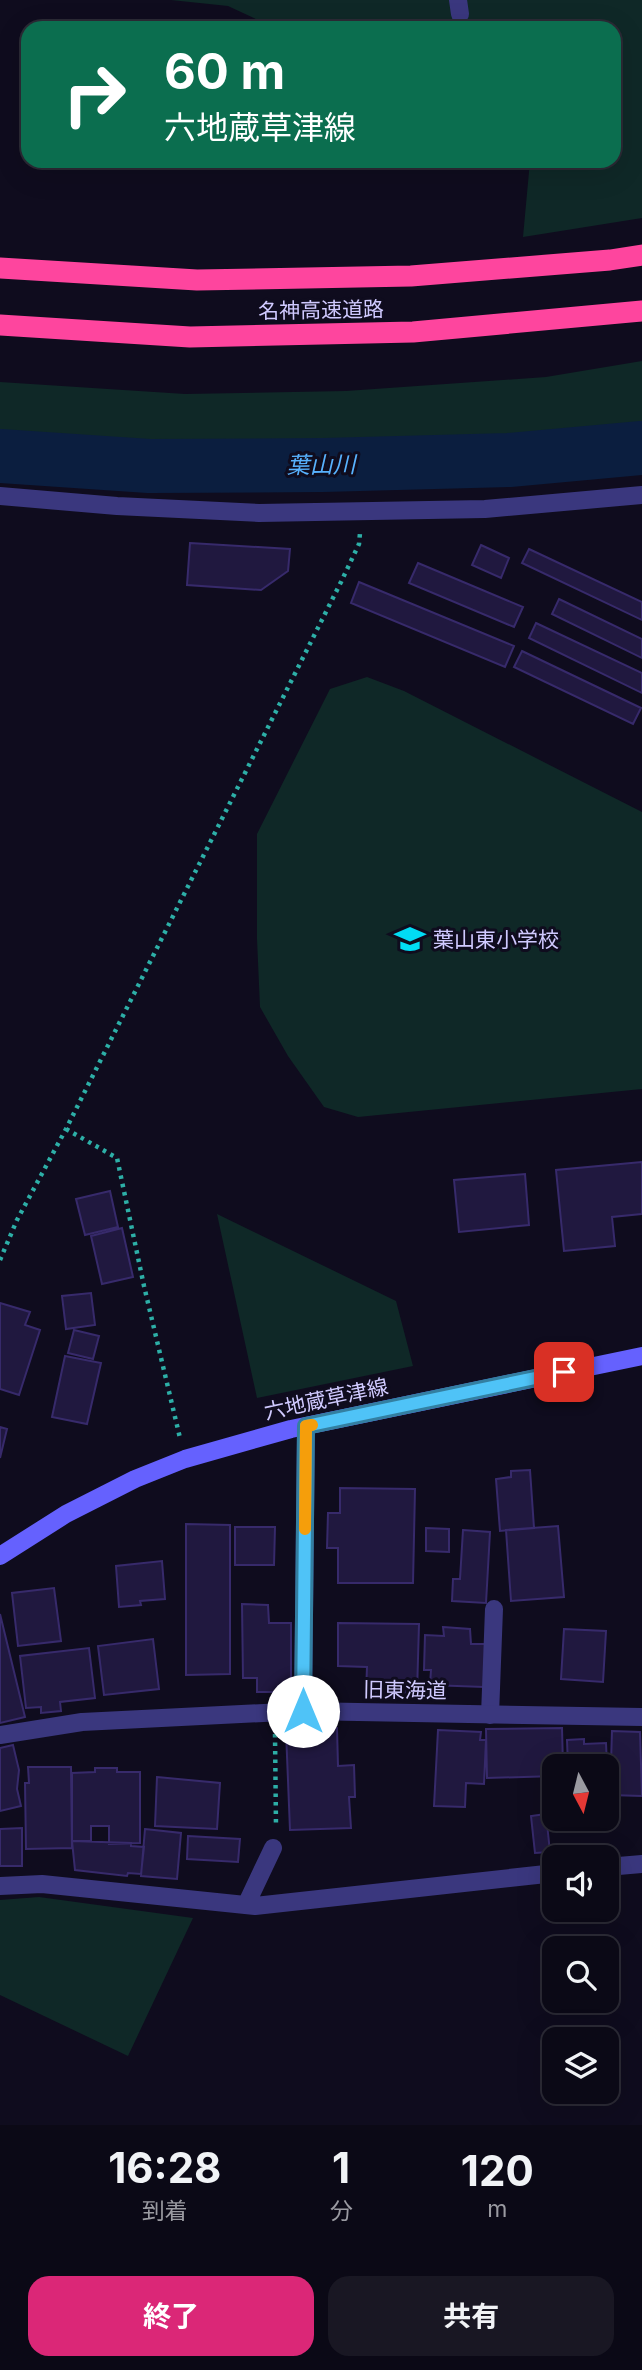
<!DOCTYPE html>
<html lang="ja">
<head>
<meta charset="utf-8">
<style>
  :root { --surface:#0b0916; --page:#191723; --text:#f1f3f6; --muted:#9a9aa1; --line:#2b2a35; --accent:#db2777 }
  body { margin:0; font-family:Inter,"Noto Sans JP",sans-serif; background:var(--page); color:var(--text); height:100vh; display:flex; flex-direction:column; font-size:26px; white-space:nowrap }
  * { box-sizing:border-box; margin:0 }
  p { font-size:23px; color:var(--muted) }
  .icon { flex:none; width:38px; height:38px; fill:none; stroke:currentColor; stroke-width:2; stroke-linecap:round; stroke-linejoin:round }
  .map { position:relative; height:2125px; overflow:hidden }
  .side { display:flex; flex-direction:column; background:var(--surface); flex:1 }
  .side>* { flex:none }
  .guide { position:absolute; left:21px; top:21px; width:600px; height:147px; border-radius:21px; box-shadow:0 7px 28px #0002,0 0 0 2px var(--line); background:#0b6e4f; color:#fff; overflow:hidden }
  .needle { width:46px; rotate:173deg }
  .controls { position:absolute; left:542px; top:1754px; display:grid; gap:14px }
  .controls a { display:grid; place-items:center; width:77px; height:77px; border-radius:14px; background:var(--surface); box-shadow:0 7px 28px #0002,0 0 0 2px var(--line); font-size:35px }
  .pin { position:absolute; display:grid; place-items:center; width:60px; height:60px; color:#fff; margin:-30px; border-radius:14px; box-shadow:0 4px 10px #0006 }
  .me { position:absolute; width:77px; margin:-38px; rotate:0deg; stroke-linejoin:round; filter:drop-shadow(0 0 5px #0008) }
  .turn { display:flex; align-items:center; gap:24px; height:147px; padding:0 28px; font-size:32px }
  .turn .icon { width:91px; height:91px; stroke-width:2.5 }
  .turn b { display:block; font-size:49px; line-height:60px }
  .eta { display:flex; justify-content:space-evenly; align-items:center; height:119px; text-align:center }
  .eta b { font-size:42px; font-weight:700; line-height:49px }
  .button { display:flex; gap:14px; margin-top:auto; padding:14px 28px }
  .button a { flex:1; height:80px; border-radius:21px; background:var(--accent); color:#fff; font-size:28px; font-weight:700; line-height:80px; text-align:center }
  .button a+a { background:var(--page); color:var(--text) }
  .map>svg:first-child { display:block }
  .green { fill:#0f2827 }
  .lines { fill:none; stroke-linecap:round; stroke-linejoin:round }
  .river { stroke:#0b1e3f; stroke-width:54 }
  .building { fill:#20183f; stroke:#372a6b; stroke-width:2 }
  .path { stroke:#2dafa7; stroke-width:4.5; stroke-dasharray:3.5 5; stroke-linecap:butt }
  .lane { stroke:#3a377e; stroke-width:18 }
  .street { stroke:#3a377e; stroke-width:18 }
  .secondary { stroke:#6561fe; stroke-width:18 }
  .highway { stroke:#fe459e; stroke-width:21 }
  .route-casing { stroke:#337fa1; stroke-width:18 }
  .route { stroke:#4fc3f7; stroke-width:12 }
  .slow { stroke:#f59e0b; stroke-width:12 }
  .labels { text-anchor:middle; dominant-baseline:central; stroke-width:6; stroke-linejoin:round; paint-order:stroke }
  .street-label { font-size:21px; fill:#d0caff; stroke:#0f0c1e }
  .poi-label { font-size:21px; fill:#d0caff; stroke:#0f0c1e; text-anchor:start }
  .water-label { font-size:23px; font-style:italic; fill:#58b2fe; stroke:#0f0c1e }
</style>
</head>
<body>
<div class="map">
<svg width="642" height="2125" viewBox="0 0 642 2125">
  <rect width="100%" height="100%" fill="#0f0c1e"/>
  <path class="green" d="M171,0H642V218L523,237L530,161H614V28H275L228,6Z
    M642,361V436L578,442L429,450L275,452L97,449L0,439V382L185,394L346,391L546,377Z
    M367,677L404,691L642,812V1089L358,1117L324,1107L288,1056L260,1007L257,939V834L330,689Z
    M217,1214L396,1301L413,1366L257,1398Z
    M39,1897L193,1918L128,2056L0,1995V1900Z"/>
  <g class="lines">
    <path class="river" d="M0,456L149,466L323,465L509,460L642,448"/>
  </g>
  <path class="building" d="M190,543L290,549L288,571L261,590L187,585Z
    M481,545L509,558L501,578L472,565Z
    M529,549L642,602V620L522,563Z
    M418,563L523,607L514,627L409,583Z
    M359,582L514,646L505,667L351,603Z
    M559,599L642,639V658L552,614Z
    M536,623L642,673V693L529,638Z
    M522,651L641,708L633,724L514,667Z
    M642,1162V1214L612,1217L615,1246L564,1251L556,1170Z
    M525,1174L529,1225L459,1232L454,1180Z
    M110,1191L118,1227L85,1235L76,1199Z
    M122,1228L133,1277L102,1284L91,1236Z
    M91,1293L95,1325L66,1329L62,1296Z
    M0,1303L30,1312L25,1325L40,1330L19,1395L0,1389Z
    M74,1330L99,1336L93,1359L68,1353Z
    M65,1356L101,1363L87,1424L52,1417Z
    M0,1427L7,1429L0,1458Z
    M530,1470L534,1528L500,1531L496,1479L511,1477V1471Z
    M340,1488L415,1489L413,1583H338V1548H327L328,1513H340Z
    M186,1524L230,1525V1674L186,1675Z
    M558,1526L564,1597L511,1601L506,1530Z
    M235,1527H275L274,1565H235Z
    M426,1528L449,1529V1552L426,1551Z
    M463,1530L490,1532L486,1603L452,1601L453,1579H460Z
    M162,1561L165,1599L140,1601L141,1605L119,1607L116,1566Z
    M54,1588L61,1641L18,1646L12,1593Z
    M242,1604L268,1605L269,1623H291V1692H257V1678H243Z
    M0,1614L25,1717L0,1723Z
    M338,1623L419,1624L417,1693L366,1692L367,1667L338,1666Z
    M443,1627L470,1629L471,1644H486L484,1687L430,1685L431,1670H424L425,1635L444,1636Z
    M564,1629L606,1631L603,1682L561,1679Z
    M153,1639L159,1689L104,1695L98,1646Z
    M89,1648L95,1698L60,1702L61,1711L41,1713V1707L26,1708L20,1656Z
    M337,1728L338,1766L354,1765L355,1797H349L351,1828L290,1830L286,1731Z
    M562,1728L563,1766H555V1776L487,1778L486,1729Z
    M438,1730L481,1732L480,1740H486L484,1784L466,1783L465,1807L434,1806Z
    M612,1731L640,1732L642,1796L610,1795Z
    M584,1739V1744L606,1743L607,1766H568L567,1740Z
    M13,1745L19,1770L17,1789L21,1806L0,1811V1748Z
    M28,1767H71L72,1848L26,1849L25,1783H29Z
    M95,1768H117V1772H140V1843L109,1844V1826H91V1841H72V1773L95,1772Z
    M157,1777L220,1783L217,1829L155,1826Z
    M546,1814L550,1852L535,1853L531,1816Z
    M22,1828V1866H0V1829Z
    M145,1829L181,1833L177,1879L141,1876Z
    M188,1836L240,1839L238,1862L187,1859Z
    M72,1841L131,1843V1846L144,1847L141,1874L128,1873L127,1876L75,1870Z"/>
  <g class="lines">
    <path class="path" d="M66,1129L117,1158L144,1286L180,1438
      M0,1260L17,1220L66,1129L341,582L359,544L360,533
      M275,1734L276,1827"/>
    <path class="lane" d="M458,0L460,14
      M0,496L117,506L259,513L485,509L642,495
      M490,1715L494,1609
      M607,1867L642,1864
      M0,1886L42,1884L255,1906L555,1873
      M246,1905L273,1848"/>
    <path class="street" d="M303,1711L306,1427
      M0,1735L82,1722L303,1711L642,1717"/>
    <path class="secondary" d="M0,1556L66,1514L135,1479L185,1459L291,1429L642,1356"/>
    <path class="highway" d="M0,268L197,280L411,276L610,260L642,255
      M0,325L190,337L413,332L642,311"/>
  </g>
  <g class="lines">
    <g class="route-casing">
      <path id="route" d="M303,1711L306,1426L564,1372"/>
    </g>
    <use href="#route" class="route"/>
    <path class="slow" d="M305,1529L306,1426L312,1425"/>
  </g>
  <defs>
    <g id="school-bare" transform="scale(2.415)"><path d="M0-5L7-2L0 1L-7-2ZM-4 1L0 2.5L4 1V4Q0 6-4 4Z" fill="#01dcf4" stroke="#0f0c1e" stroke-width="2.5" paint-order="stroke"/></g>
  </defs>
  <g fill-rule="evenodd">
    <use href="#school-bare" x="410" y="939"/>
  </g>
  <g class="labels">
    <g class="street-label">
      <text transform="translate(321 310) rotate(-1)">名神高速道路</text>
      <text transform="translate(326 1399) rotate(-12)">六地蔵草津線</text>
      <text transform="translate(405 1690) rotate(1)">旧東海道</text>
    </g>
    <g class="poi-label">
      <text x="433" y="939">葉山東小学校</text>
    </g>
    <g class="water-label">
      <text transform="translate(321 465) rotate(-1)">葉山川</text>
    </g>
  </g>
</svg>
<div class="controls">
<a><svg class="needle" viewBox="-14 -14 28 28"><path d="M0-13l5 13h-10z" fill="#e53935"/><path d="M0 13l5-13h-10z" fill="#9a9aa1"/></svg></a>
<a><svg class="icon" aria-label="sound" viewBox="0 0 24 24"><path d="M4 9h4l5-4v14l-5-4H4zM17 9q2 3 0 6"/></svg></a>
<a><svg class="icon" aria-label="search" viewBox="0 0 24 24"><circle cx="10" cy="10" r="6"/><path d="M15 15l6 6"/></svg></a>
<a><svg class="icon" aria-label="layers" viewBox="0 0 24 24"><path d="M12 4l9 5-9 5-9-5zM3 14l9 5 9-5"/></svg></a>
</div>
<div class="pin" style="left:564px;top:1372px;background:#d93025"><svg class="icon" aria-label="arrive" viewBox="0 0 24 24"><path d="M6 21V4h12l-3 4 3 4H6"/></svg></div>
<svg class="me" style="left:303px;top:1711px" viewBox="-20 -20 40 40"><circle r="19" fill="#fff"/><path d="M0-13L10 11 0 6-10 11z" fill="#4fc3f7"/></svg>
<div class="guide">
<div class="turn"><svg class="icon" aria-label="right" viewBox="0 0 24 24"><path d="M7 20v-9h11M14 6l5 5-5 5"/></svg><div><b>60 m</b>六地蔵草津線</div></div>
</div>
</div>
<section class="side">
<div class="eta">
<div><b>16:28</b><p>到着</p></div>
<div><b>1</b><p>分</p></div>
<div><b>120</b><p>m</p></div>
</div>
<div class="button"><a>終了</a><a>共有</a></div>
</section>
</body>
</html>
